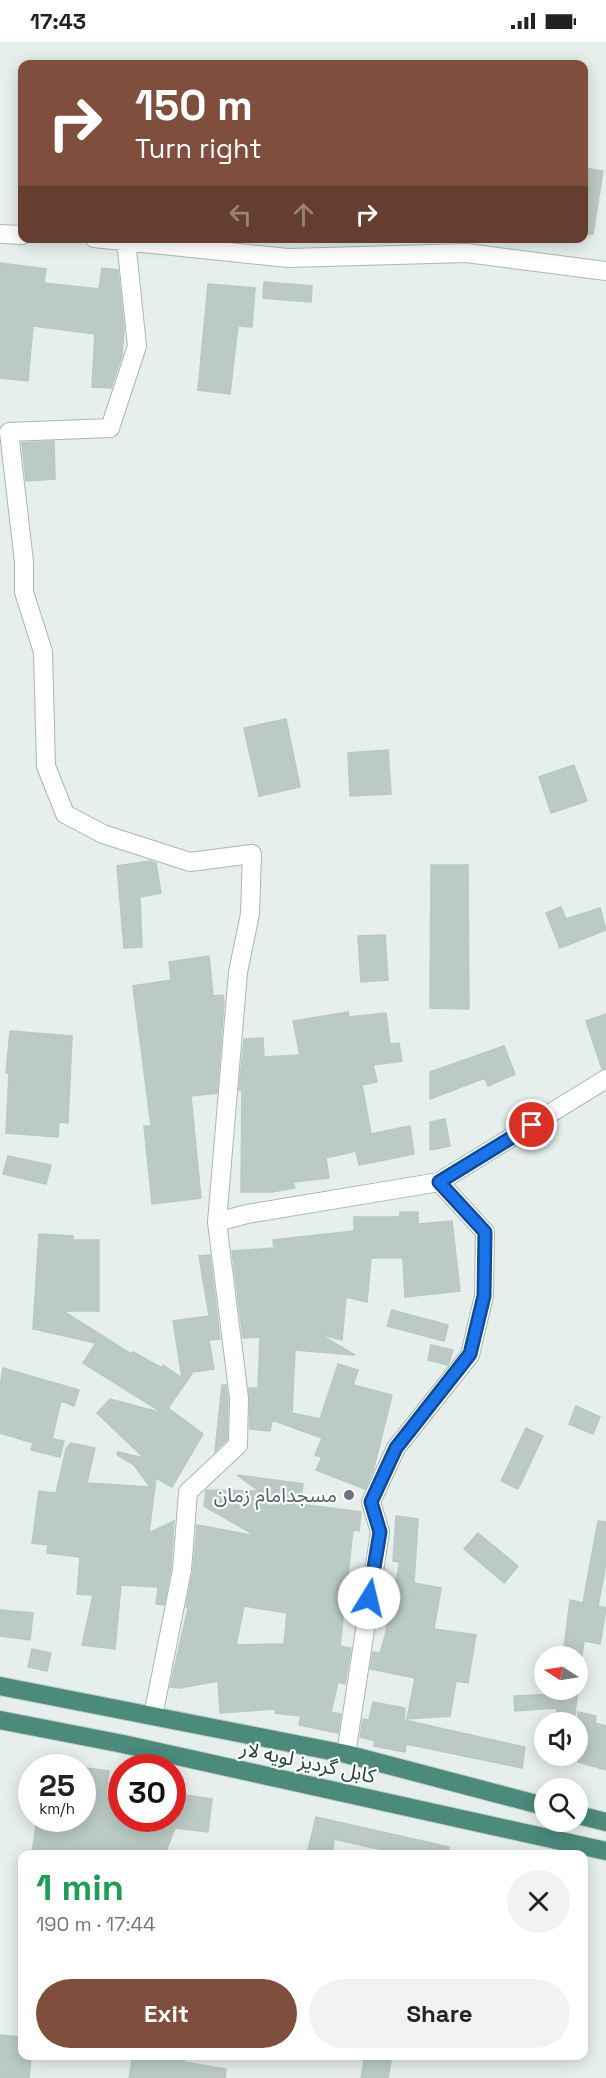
<!DOCTYPE html>
<html lang="en">
<head>
<meta charset="utf-8">
<style>
  :root { --surface:#fff; --page:#f2f2f2; --text:#222; --muted:#767676; --accent:#804e3d }
  body { margin:0; font-family:"Space Grotesk","Noto Sans Arabic",sans-serif; background:var(--page); color:var(--text); height:100vh; display:flex; flex-direction:column; font-size:22px; white-space:nowrap }
  * { box-sizing:border-box; margin:0 }
  p { font-size:20px; color:var(--muted) }
  .icon { flex:none; width:33px; height:33px; fill:none; stroke:currentColor; stroke-width:2; stroke-linecap:round; stroke-linejoin:round }
  .map { position:relative; flex:1; overflow:hidden }
  .side { position:absolute; left:18px; top:1808px; width:570px; height:210px; display:flex; flex-direction:column; background:var(--surface); border-radius:12px; box-shadow:0 3px 15px #0003 }
  .side>* { flex:none }
  .top-card { position:absolute; left:18px; top:18px; width:570px; height:183px; border-radius:12px; box-shadow:0 3px 15px #0003; background:#804e3d; color:#fff; overflow:hidden }
  .needle { width:39px; rotate:282deg }
  .fabs { position:absolute; left:534px; top:1604px; display:grid; gap:12px }
  .fabs a { display:grid; place-items:center; width:54px; height:54px; border-radius:50%; background:var(--surface); box-shadow:0 3px 15px #0003; font-size:30px }
  .speed { position:absolute; left:18px; top:1712px; display:flex; gap:12px; font-size:30px; font-weight:700; text-align:center }
  .speed>* { display:grid; place-content:center; width:78px; height:78px; border-radius:50%; background:var(--surface); box-shadow:0 3px 15px #0003; line-height:1 }
  .speed small { font-size:15px; font-weight:400 }
  .speed .limit { border:9px solid #d22; background:#fff; color:#111 }
  .pin { position:absolute; display:grid; place-items:center; width:51px; height:51px; color:#fff; margin:-26px; border:3px solid #fff; border-radius:50%; box-shadow:0 2px 6px #0007 }
  .me { position:absolute; width:66px; margin:-33px; rotate:9deg; stroke-linejoin:round; filter:drop-shadow(0 0 4px #0008) }
  .turn { display:flex; align-items:center; gap:21px; height:126px; padding:0 18px; font-size:27px }
  .turn .icon { width:78px; height:78px; stroke-width:2.5 }
  .turn b { display:block; font-size:42px; line-height:51px }
  .lanes { display:flex; align-items:center; height:57px; padding:0 18px; background:#0003; justify-content:center; gap:30px; direction:ltr }
  .lanes .off { opacity:.35 }
  .round { display:grid; place-items:center; flex:none; width:63px; height:63px; border-radius:32px; background:var(--page) }
  .headline { display:flex; align-items:center; justify-content:space-between; height:102px; padding:0 18px }
  h1 { font-size:36px; font-weight:600; line-height:45px; color:#1e9e55 }
  .action { display:flex; gap:12px; margin-top:auto; padding:12px 18px }
  .action a { flex:1; height:69px; border-radius:36px; background:var(--accent); color:#fff; font-size:24px; font-weight:600; line-height:69px; text-align:center }
  .action a+a { background:var(--page); color:var(--text) }
  .status { display:flex; justify-content:space-between; align-items:center; height:42px; padding:0 30px; background:var(--surface); direction:ltr }
  .status svg { height:16px; fill:currentColor }
  .map>svg:first-child { display:block }
  .building { fill:#bbcac4; stroke:#b8c9c2; stroke-width:1.5; fill-rule:evenodd }
  .lines { fill:none; stroke-linecap:round; stroke-linejoin:round }
  .minor-casing { stroke:#a8b8b2; stroke-width:20 }
  .trunk-casing { stroke:#c2cac8; stroke-width:20 }
  .minor { stroke:#fff; stroke-width:18 }
  .trunk { stroke:#4c8a7c; stroke-width:18 }
  .route-casing { stroke:#114b97; stroke-width:15 }
  .route { stroke:#1a73e8; stroke-width:10 }
  .worship-dot { fill:#6b7280; stroke:#f7fbf9; stroke-width:2 }
  .labels { text-anchor:middle; dominant-baseline:central; stroke-width:4.5; stroke-linejoin:round; paint-order:stroke }
  .worship-label { font-size:20px; fill:#5b616d; stroke:#f7fbf9; text-anchor:end }
  .street-label { font-size:20px; fill:#24423a; stroke:#f7fbf9 }
</style>
</head>
<body>
<div class="status"><b>17:43</b><svg viewBox="0 0 49 12"><path d="M0 12V9h3v3zM5 12V6h3v6zM10 12V3h3v9zM15 12V0h3v12zM26 1h20v11H26zM47 4h2v5h-2z"/></svg></div>
<div class="map">
<svg width="606" height="2036" viewBox="0 0 606 2036">
  <rect width="100%" height="100%" fill="#e6efeb"/>
  <path class="building" d="M584,126L603,129L593,192H584Z
    M0,221L46,227L44,241L99,247L102,226L118,228L124,287L122,313L111,346L92,345L95,292L33,284L28,339L0,336Z
    M264,240L312,244L311,260L263,256Z
    M208,242L255,246L252,285L238,284L230,352L198,348Z
    M54,399L55,437L26,439L22,401Z
    M286,677L300,745L259,754L244,686Z
    M388,708L391,752L350,754L348,711Z
    M574,723L587,759L551,771L539,735Z
    M150,819L156,821L161,851L140,855L142,905L124,906L117,824Z
    M431,823H468L469,967L430,966Z
    M561,865L566,877L600,866L606,888L560,906L546,871Z
    M385,893L388,938L361,940L358,894Z
    M209,914L213,954L223,953L224,960L217,1051L191,1054L201,1156L152,1162L144,1084H151L133,944L171,938L169,920Z
    M348,970L349,975L386,971L390,1002L399,1001L402,1019L373,1023L377,1040L362,1043L371,1092L410,1084L414,1112L359,1123L356,1109L326,1116L329,1136L293,1140L295,1146L272,1150H241L242,1047L239,1048L244,997L263,996L264,1015L300,1013L293,979Z
    M606,972V1026L602,1027L586,979Z
    M10,989L72,994L68,1081L59,1080L58,1095L6,1091L9,1031H6Z
    M504,1004L515,1032L488,1044L485,1036L430,1057V1030Z
    M445,1077L450,1104L430,1108V1080Z
    M8,1114L51,1123L46,1142L3,1132Z
    M400,1170H418V1182L452,1179L460,1249L405,1255L403,1216H371L367,1260L346,1255L342,1298L319,1292L355,1313L295,1308L292,1371L320,1377L338,1322L358,1328L353,1343L392,1353L374,1426L365,1447L316,1428L322,1415L315,1413L322,1396L272,1378L270,1389L250,1387L249,1346H258L260,1295L243,1296L232,1209L274,1206L273,1198L354,1189V1175H400Z
    M39,1192L73,1194V1198H99V1269H63L131,1312L133,1310L162,1326L163,1323L182,1336L173,1279L209,1274L199,1214L210,1213L220,1297L209,1298L214,1327L193,1330L168,1366L203,1392L172,1445L156,1436L149,1491L174,1479L171,1526L164,1563L156,1562L158,1545L121,1543L115,1607L82,1603L93,1553L77,1552L80,1515L47,1511L48,1503L32,1501L39,1449L56,1451L66,1407L71,1401L95,1406L87,1441L150,1445L134,1423L117,1413L118,1410L144,1416L97,1371L110,1357L163,1371L83,1321L96,1301L33,1287Z
    M392,1268L448,1283L444,1299L387,1284Z
    M431,1303L453,1308L448,1323L428,1318Z
    M3,1326L79,1348L74,1364L61,1359L52,1397L64,1399L60,1415L31,1408L33,1401L0,1391V1345Z
    M222,1343H226L228,1357L227,1398L215,1409Z
    M576,1364L600,1375L593,1392L569,1382Z
    M526,1386L543,1394L518,1447L501,1439Z
    M237,1433L303,1442L300,1462L361,1470L359,1489L353,1488L340,1604L351,1606L345,1642L338,1640L331,1670L341,1672L338,1691L299,1683L301,1674L275,1671V1667L220,1671L218,1639L180,1646L170,1645L188,1566L186,1565L193,1529L197,1483L256,1494L204,1464L206,1448L259,1449ZM244,1564L287,1571L284,1602L236,1603Z
    M396,1474L418,1477L414,1541L441,1546L434,1587L476,1593L468,1641L456,1639L450,1674L407,1677L415,1636L370,1627L373,1610L380,1611L385,1594L400,1520L393,1519Z
    M598,1479L606,1480V1522L598,1564L606,1566L600,1602L584,1599L582,1614H563L570,1558L583,1561Z
    M478,1491L518,1524L504,1541L464,1507Z
    M0,1568L33,1571L30,1598L0,1594Z
    M32,1607L51,1611L47,1629L28,1625Z
    M559,1647H578L574,1680H556L557,1666L515,1669L514,1654L559,1652Z
    M373,1660L405,1666L404,1678L525,1705L522,1726L406,1702L405,1710L374,1704L375,1699L360,1695L363,1677L369,1678Z
    M578,1670L596,1674L595,1681L606,1684V1728L578,1720Z
    M86,1726L109,1729L106,1753L122,1754V1776H172V1751L212,1757L208,1790L175,1786L165,1812H32L37,1776H82Z
    M316,1775L449,1805L448,1812H401L334,1797L332,1812H307Z
    M0,1993L22,1995V2013H31L29,2036H0Z
    M133,2013H185L184,2020L226,2027L225,2036H129Z
    M365,2013H392L388,2036H361Z"/>
  <g class="lines">
    <g class="minor-casing">
      <path id="minor" d="M0,192L22,193
        M94,196L288,216L467,211L606,229
        M126,198L137,304L110,386L9,390L24,520V550L43,610L46,724L65,772L103,792L190,820L252,812L250,872L238,930L217,1180L239,1356L238,1403L188,1450L182,1528L153,1674
        M217,1180L247,1172L439,1140L606,1037
        M346,1712L380,1490L371,1460L396,1406L470,1313L484,1254L485,1190L439,1140"/>
    </g>
    <g class="trunk-casing">
      <path id="trunk" d="M0,1644L346,1712L544,1764
        M0,1678L123,1702L606,1809
        M578,1773L606,1780"/>
    </g>
    <use href="#minor" class="minor"/>
    <use href="#trunk" class="trunk"/>
  </g>
  <g class="lines">
    <g class="route-casing">
      <path id="route" d="M369,1556L380,1490L371,1460L396,1406L470,1312L484,1254L485,1190L439,1140L532,1083"/>
    </g>
    <use href="#route" class="route"/>
  </g>
  <circle class="worship-dot" cx="349" cy="1453" r="6"/>
  <g class="labels">
    <g class="worship-label">
      <text x="337" y="1453">مسجدامام زمان</text>
    </g>
    <g class="street-label">
      <text transform="translate(308 1720) rotate(12)">کابل گردیز لویه لار</text>
    </g>
  </g>
</svg>
<div class="fabs">
<a><svg class="needle" viewBox="-14 -14 28 28"><path d="M0-13l5 13h-10z" fill="#e53935"/><path d="M0 13l5-13h-10z" fill="#767676"/></svg></a>
<a><svg class="icon" aria-label="sound" viewBox="0 0 24 24"><path d="M4 9h4l5-4v14l-5-4H4zM17 9q2 3 0 6"/></svg></a>
<a><svg class="icon" aria-label="search" viewBox="0 0 24 24"><circle cx="10" cy="10" r="6"/><path d="M15 15l6 6"/></svg></a>
</div>
<div class="speed"><div>25<small>km/h</small></div><div class="limit">30</div></div>
<div class="pin" style="left:532px;top:1083px;background:#d93025"><svg class="icon" aria-label="arrive" viewBox="0 0 24 24"><path d="M6 21V4h12l-3 4 3 4H6"/></svg></div>
<svg class="me" style="left:369px;top:1556px" viewBox="-20 -20 40 40"><circle r="19" fill="#fff"/><path d="M0-13L10 11 0 6-10 11z" fill="#1a73e8"/></svg>
<div class="top-card">
<div class="turn"><svg class="icon" aria-label="right" viewBox="0 0 24 24"><path d="M7 20v-9h11M14 6l5 5-5 5"/></svg><div><b>150 m</b>Turn right</div></div>
<div class="lanes"><svg class="icon off" aria-label="left" viewBox="0 0 24 24"><path d="M17 20v-9H6M10 6l-5 5 5 5"/></svg><svg class="icon off" aria-label="ahead" viewBox="0 0 24 24"><path d="M12 20V5M6 11l6-6 6 6"/></svg><svg class="icon" aria-label="right" viewBox="0 0 24 24"><path d="M7 20v-9h11M14 6l5 5-5 5"/></svg></div>
</div>
<section class="side">
<div class="headline"><div><h1>1 min</h1><p>190 m · 17:44</p></div><a class="round"><svg class="icon" aria-label="close" viewBox="0 0 24 24"><path d="M6 6l12 12M18 6L6 18"/></svg></a></div>
<div class="action"><a>Exit</a><a>Share</a></div>
</section>
</div>
</body>
</html>
